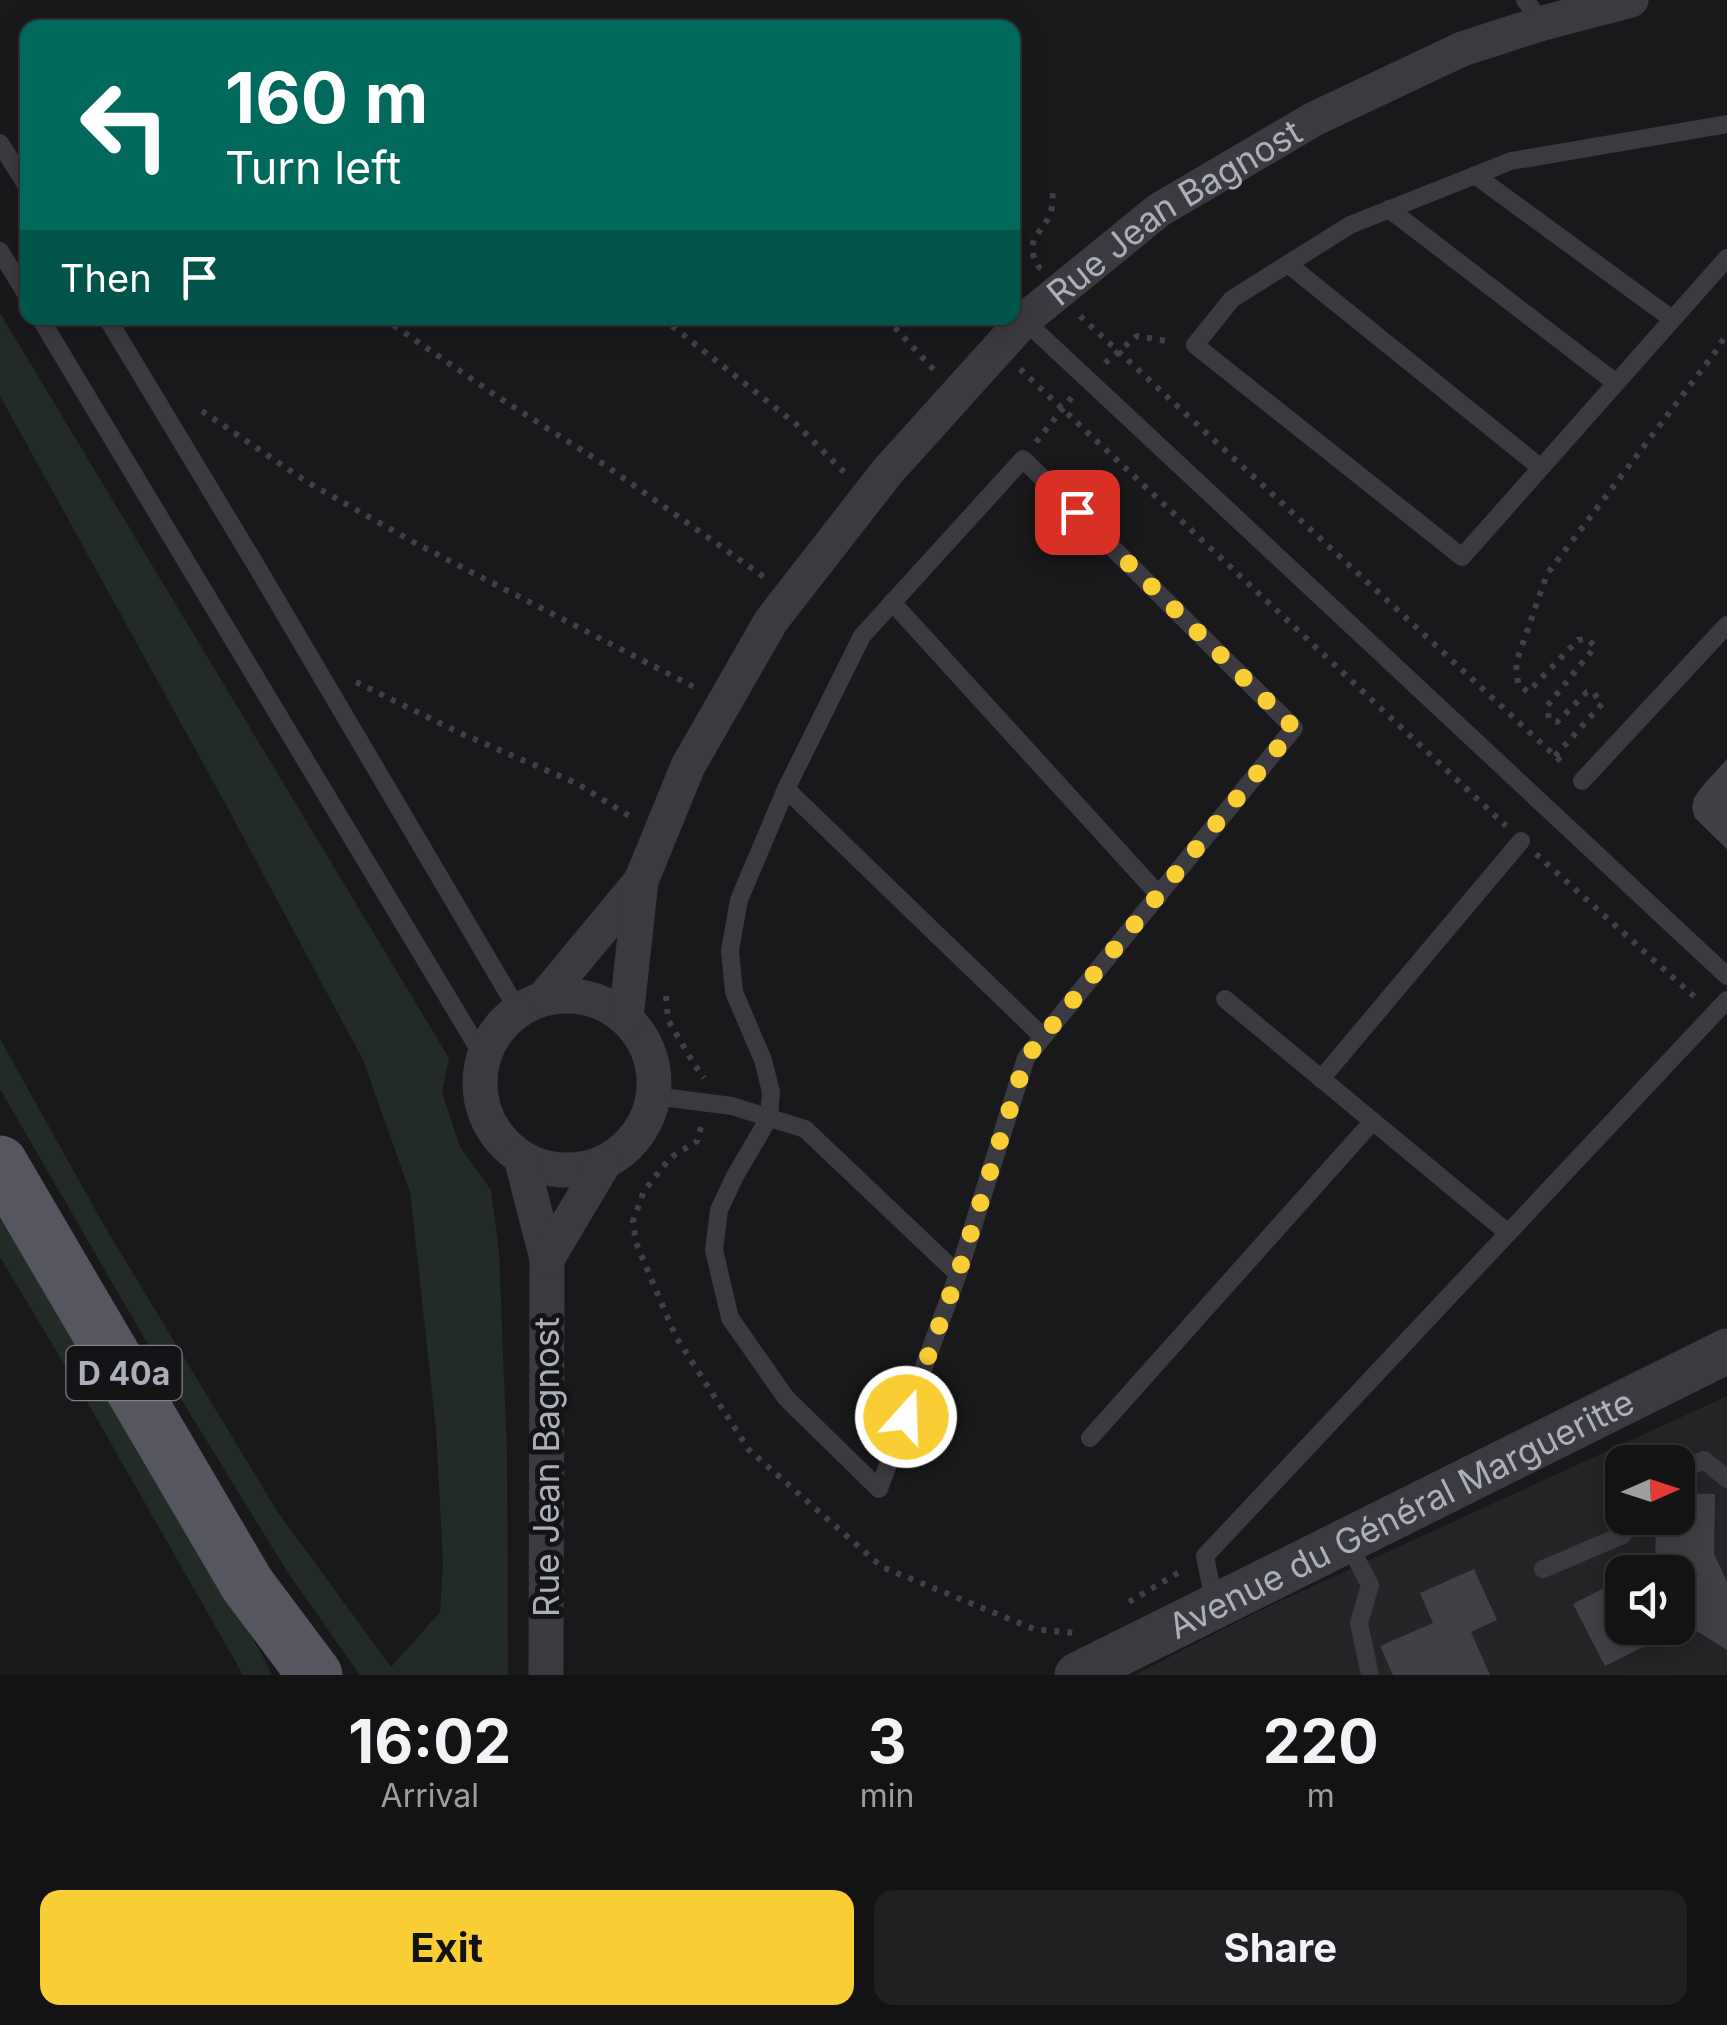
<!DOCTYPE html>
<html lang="en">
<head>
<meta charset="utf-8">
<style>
  :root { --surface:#131314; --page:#202022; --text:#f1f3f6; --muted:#9d9ea0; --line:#323234; --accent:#f8ce34 }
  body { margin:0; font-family:Inter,sans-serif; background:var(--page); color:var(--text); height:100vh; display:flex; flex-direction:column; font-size:38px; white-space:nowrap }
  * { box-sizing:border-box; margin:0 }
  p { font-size:32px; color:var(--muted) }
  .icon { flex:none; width:55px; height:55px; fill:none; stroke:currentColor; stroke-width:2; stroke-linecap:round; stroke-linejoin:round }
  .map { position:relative; height:1675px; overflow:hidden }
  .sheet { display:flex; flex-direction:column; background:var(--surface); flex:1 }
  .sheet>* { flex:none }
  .guide { position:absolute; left:20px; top:20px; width:1000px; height:305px; border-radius:20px; box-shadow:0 5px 25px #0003,0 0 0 2px var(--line); background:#00695c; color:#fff; overflow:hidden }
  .needle { width:65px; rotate:87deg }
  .tools { position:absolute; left:1605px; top:1445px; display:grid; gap:20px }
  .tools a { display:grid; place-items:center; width:90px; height:90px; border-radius:20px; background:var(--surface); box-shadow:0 5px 25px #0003,0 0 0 2px var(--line); font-size:50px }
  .pin { position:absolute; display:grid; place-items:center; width:85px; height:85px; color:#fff; margin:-42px; border-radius:20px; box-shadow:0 5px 15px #0006 }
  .me { position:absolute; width:110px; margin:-55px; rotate:20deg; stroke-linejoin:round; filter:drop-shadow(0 0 8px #0008) }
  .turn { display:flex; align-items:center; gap:35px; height:210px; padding:0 40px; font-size:45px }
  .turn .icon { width:130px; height:130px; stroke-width:2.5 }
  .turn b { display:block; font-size:70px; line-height:85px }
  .then { display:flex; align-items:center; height:95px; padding:0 40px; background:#0003; gap:20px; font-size:38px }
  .eta { display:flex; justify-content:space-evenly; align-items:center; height:170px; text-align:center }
  .eta b { font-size:60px; font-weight:700; line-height:70px }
  .cta { display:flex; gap:20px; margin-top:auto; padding:20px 40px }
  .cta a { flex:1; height:115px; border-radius:20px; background:var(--accent); color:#111; font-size:40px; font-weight:700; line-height:115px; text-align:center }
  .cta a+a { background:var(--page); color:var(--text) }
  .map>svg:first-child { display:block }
  .built { fill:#252528; fill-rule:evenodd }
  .green { fill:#222b25 }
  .building { fill:#404145 }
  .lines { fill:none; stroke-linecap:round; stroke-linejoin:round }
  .path { stroke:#404147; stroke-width:6; stroke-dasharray:5 8; stroke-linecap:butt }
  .service { stroke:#3a3a40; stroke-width:18 }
  .minor { stroke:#3a3a40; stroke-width:35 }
  .tertiary { stroke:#3a3a40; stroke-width:45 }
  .primary { stroke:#55565f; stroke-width:55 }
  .route { stroke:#f8ce34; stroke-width:18; stroke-dasharray:0 32.4 }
  .labels { text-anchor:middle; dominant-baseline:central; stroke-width:10; stroke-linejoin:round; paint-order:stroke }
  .shield { fill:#141416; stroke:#7e808a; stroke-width:2.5 }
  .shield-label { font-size:32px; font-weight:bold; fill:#abaebb }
  .street-label { font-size:35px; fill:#abaebb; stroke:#141416 }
</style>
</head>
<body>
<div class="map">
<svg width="1727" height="1675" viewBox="0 0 1727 1675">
  <rect width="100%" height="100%" fill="#19191b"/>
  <path class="built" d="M1727,1396V1675H1134L1261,1610ZM1622,1462H1678V1518H1622ZM1622,1572H1678V1628H1622Z"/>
  <path class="green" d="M0,313L449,1058L442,1092L460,1147L491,1190L499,1251L507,1453L508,1675H360L288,1573L157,1360L0,1089V1039L105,1227L277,1511L391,1667L440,1612L443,1562L436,1429L410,1192L363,1060L225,803L0,396Z
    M0,1205L260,1651L272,1675H243L93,1412L0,1257Z"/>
  <path class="building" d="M1727,759V849L1695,818L1692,808L1694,798L1700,789Z
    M1678,1493L1715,1494L1714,1554L1727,1582V1650L1687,1625L1605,1666L1573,1604L1622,1579V1628H1678V1572H1634L1655,1562L1656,1518H1678Z
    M1474,1569L1497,1620L1471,1632L1490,1675H1393L1380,1646L1433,1623L1420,1593Z"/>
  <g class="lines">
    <path class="path" d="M1037,269L1039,267C1021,239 1044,234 1051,211C1053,205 1052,199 1053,193
      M1080,316L1566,766
      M383,318L498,397L605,465L767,579
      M662,318L796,424L844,472
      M886,318L934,370
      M1105,363L1137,336L1172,342
      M1020,369L1506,826
      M202,411L307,482L417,544L698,689
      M1036,442L1072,397
      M356,682L460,733L576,783L631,817
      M1555,756L1602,704L1593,692H1587L1557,722L1549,719L1547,706L1595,647L1588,639L1578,640L1528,692L1518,684L1516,663L1547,574L1716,351L1727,333
      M1536,854L1698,1000
      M666,996L668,1020L694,1064L704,1078
      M701,1127L697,1141L670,1158L644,1191L633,1221L636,1243L676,1337L749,1450L882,1567L1034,1629L1075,1633
      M1129,1602L1183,1570"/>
    <path class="service" d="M1525,0L1543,23
      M1727,124L1511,161L1350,225L1232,299L1195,345L1462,557L1727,258
      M0,143L28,188
      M1475,175L1672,319
      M1389,209L1616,383
      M0,251L28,297
      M1288,264L1541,468
      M40,318L483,1056
      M107,318L257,567L518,1010
      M1024,320L1727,976
      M892,602L1159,895
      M1582,781L1727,625
      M786,789L1043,1037
      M1225,999L1508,1233
      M1321,1079L1521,841
      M654,1096L732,1106L805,1129L958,1274L1026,1058L1294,728L1023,459L862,636L786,789L739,900L730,950L734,992L763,1060L771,1092L769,1118L735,1176L719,1210L714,1250L730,1318L786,1398L879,1489L958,1274
      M1090,1438L1373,1121
      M1678,1472L1704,1460L1727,1479
      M1347,1541L1370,1585L1359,1623L1370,1675
      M1543,1569L1623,1535L1630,1518
      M1215,1606L1205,1556L1727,1000"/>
    <g class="minor">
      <circle cx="567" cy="1083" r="87"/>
      <path d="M544,998L641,881"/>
      <path id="s1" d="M626,1018L641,881L688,766L771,621L887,472L1024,320L1159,210L1314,119L1462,49L1543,23L1631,0"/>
      <path d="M521,1158L547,1259L546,1675"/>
      <path d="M547,1259L604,1163"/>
    </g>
    <path class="tertiary" id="s2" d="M1077,1675L1727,1351"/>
    <path class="primary" d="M0,1163L247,1584L315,1675"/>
  </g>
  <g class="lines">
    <path class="route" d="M906,1417L958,1274L1026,1058L1294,728L1077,512"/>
  </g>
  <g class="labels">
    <rect class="shield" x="66.5" y="1346" width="115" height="54" rx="8"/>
    <g class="shield-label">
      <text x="124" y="1373">D 40a</text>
    </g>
    <g class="street-label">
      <text stroke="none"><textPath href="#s1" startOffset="1008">Rue Jean Bagnost</textPath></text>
      <text transform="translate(546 1467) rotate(-90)">Rue Jean Bagnost</text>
      <text stroke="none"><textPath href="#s2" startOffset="362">Avenue du Général Margueritte</textPath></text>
    </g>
  </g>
</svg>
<div class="tools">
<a><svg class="needle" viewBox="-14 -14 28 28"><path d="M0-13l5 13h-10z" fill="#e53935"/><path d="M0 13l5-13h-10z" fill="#9d9ea0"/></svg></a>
<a><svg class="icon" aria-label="sound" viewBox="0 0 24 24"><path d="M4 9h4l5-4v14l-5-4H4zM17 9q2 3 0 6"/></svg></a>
</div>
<div class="pin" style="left:1077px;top:512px;background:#d93025"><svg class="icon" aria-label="arrive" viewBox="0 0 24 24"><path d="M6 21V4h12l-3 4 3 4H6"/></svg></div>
<svg class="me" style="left:906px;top:1417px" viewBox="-20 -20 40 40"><circle r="17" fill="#f8ce34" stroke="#fff" stroke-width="3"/><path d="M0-11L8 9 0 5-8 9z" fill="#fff"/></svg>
<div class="guide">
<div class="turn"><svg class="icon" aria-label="left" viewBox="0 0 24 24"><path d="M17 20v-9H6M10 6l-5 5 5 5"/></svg><div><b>160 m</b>Turn left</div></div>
<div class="then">Then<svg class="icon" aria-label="arrive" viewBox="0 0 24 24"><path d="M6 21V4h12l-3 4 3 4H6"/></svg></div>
</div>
</div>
<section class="sheet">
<div class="eta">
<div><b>16:02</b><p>Arrival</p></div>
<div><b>3</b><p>min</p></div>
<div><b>220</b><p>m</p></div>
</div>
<div class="cta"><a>Exit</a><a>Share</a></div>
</section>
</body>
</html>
